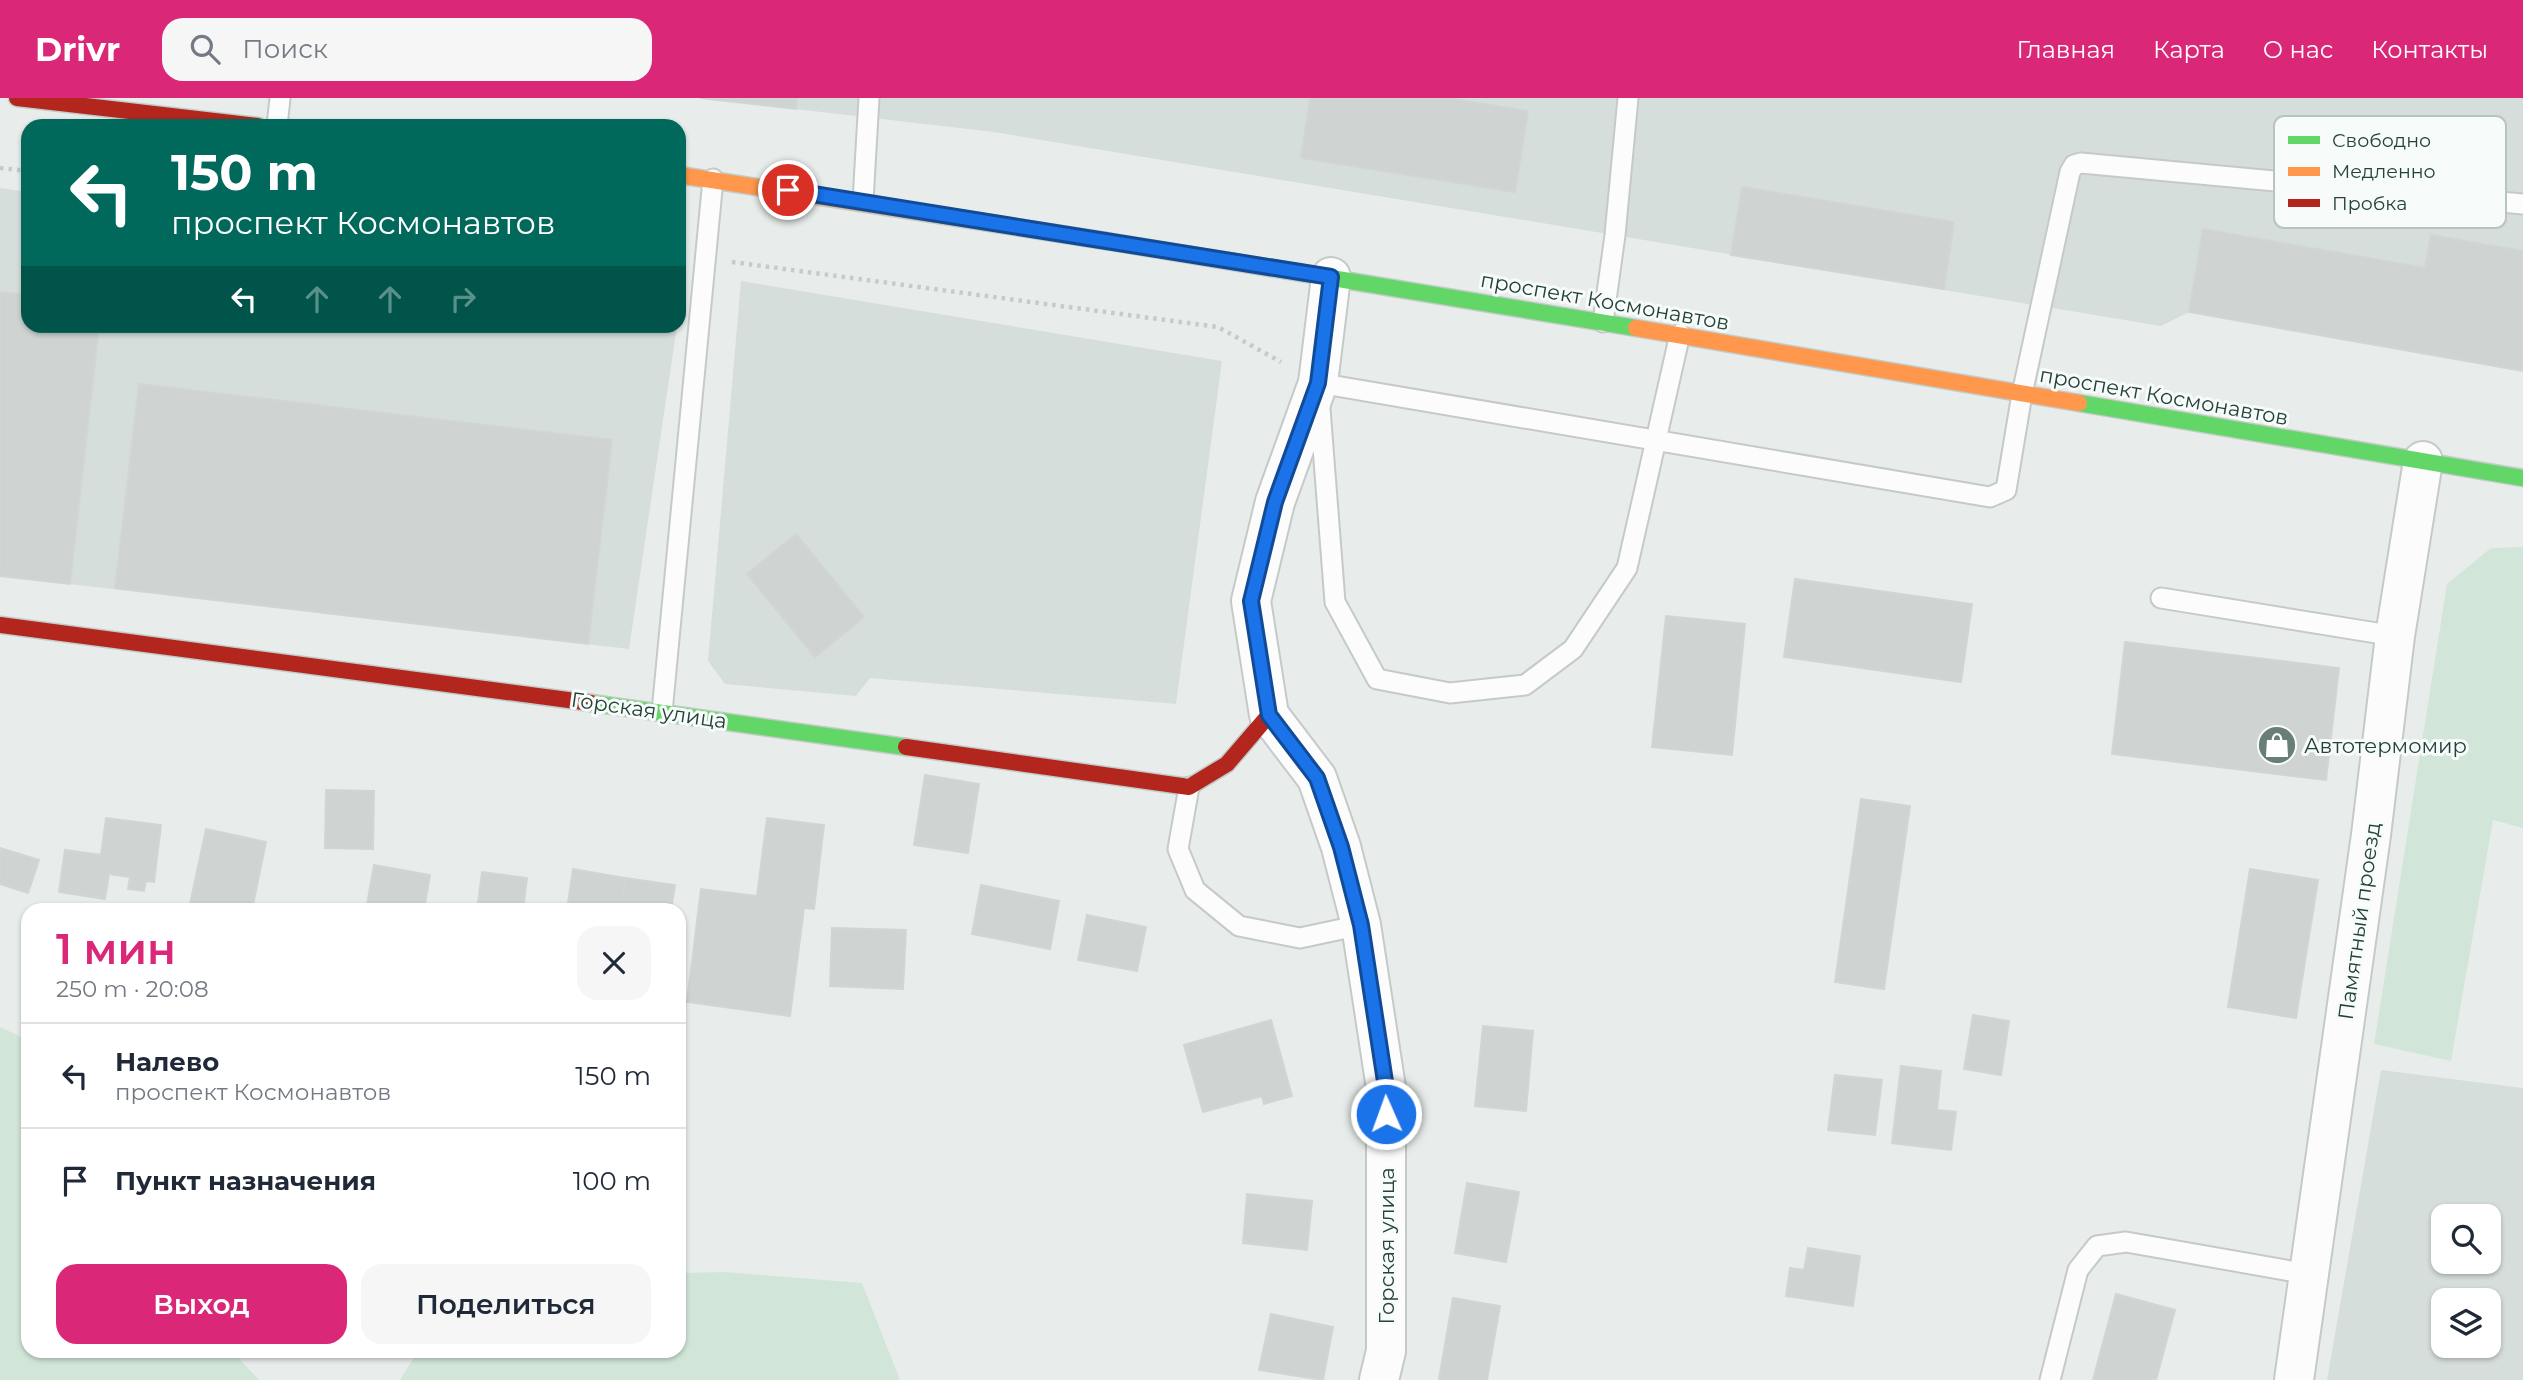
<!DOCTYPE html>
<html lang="ru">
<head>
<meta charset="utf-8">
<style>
  :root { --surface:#fff; --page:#f6f6f7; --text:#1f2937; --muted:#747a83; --line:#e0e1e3; --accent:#db2777 }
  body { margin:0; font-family:Montserrat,sans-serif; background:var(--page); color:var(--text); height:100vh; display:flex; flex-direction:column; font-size:26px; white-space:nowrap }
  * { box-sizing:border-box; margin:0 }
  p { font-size:23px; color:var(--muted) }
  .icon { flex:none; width:38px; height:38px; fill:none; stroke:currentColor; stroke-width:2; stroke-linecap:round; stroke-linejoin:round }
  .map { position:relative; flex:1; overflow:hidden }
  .side { position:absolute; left:21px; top:805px; width:665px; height:455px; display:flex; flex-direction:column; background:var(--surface); border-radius:21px; box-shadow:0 2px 5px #0004 }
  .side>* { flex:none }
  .hud { position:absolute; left:21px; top:21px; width:665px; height:214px; border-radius:21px; box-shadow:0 2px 5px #0004; background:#00695c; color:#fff; overflow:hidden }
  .buttons { position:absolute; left:2431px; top:1106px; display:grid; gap:14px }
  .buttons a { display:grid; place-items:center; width:70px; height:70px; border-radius:14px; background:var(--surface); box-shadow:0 2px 5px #0004; font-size:35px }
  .pin { position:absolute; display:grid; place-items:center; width:60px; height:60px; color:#fff; margin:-30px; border:4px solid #fff; border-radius:50%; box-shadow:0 2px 7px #0007 }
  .me { position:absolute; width:77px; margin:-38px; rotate:358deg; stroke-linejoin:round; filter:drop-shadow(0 0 5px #0008) }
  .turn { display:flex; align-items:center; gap:24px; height:147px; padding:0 35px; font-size:32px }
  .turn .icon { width:91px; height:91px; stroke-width:2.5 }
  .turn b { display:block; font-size:49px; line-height:60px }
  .lanes { display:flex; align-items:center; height:66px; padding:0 35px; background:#0003; justify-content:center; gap:35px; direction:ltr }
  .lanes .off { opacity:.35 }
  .round { display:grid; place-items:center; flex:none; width:74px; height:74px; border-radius:21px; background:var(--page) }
  .summary { display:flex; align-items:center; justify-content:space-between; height:119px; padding:0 35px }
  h1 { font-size:42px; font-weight:600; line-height:52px; color:var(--accent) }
  .button { display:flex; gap:14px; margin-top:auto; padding:14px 35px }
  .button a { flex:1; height:80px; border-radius:21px; background:var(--accent); color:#fff; font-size:28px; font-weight:600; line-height:80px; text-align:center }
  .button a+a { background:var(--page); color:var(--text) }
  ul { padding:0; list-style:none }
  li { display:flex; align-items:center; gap:21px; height:105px; padding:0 35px; border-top:2px solid var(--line) }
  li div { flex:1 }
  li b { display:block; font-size:26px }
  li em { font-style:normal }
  header { display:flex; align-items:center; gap:42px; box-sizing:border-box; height:98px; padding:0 35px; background:var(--accent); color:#fff }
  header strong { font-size:33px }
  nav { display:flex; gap:38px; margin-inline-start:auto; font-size:24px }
  .search { width:490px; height:63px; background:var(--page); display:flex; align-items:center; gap:18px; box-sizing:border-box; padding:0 24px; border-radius:21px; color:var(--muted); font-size:26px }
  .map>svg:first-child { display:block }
  .built { fill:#d6dedb; fill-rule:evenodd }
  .green { fill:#d1e6d8 }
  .building { fill:#cfd4d2; stroke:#d1d6d4; stroke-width:2 }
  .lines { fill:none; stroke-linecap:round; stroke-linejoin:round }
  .lane-casing { stroke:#c5cac8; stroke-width:23 }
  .street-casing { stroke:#c5cac8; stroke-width:42 }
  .fast-casing { stroke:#c3cbc8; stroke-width:19 }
  .slow-casing { stroke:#c3cbc8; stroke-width:19 }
  .jam-casing { stroke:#c3cbc8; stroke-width:19 }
  .path { stroke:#c3ccca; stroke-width:4.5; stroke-dasharray:3.5 5; stroke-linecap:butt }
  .lane { stroke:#fcfcfc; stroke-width:19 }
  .street { stroke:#fcfcfc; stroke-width:38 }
  .fast { stroke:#63d668; stroke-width:16 }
  .slow { stroke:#ff974d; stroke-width:16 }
  .jam { stroke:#b3261e; stroke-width:16 }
  .route-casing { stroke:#114b97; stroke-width:18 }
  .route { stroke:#1a73e8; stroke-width:12 }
  .labels { text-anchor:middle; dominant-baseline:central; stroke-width:6; stroke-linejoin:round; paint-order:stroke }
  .street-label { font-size:21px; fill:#24423a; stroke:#f7fbf9 }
  .poi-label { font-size:21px; fill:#24423a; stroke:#f7fbf9; text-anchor:start }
  .key { fill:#f7fbf9; stroke:#b8c4c0; stroke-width:2 }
  .key-label { font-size:19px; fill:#24423a }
</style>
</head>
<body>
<header>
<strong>Drivr</strong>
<div class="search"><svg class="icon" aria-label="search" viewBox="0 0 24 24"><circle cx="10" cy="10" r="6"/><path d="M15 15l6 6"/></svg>Поиск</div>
<nav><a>Главная</a><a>Карта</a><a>О нас</a><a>Контакты</a></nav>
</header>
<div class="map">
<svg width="2523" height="1282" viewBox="0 0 2523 1282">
  <rect width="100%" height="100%" fill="#e8edeb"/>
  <path class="built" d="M700,0H2523V273L2189,214L2161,228L994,34Z
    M0,90L28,94V228H677L629,551L0,478Z
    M741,183L1222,263L1176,606L870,580L856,598L725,586L708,563Z
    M2381,972L2523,990V1282H2327ZM2488,1118V1164H2443V1118ZM2488,1202V1248H2443V1202Z"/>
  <path class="green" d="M2523,449V730L2493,722L2451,963L2374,946L2447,486L2491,450Z
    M0,929L28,942V1253H232L259,1282H0Z
    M725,1174L862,1185L900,1282H400L418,1253H679V1175Z"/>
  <path class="building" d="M700,0H797L796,11Z
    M1310,0H1447L1528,13L1515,94L1301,60Z
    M1742,89L1954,124L1944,191L1731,157Z
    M2203,131L2425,170L2431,137L2523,153V273L2189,214Z
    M0,194L28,197V228H99L70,486L0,478Z
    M139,286L612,342L588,546L115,490Z
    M796,436L864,519L815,559L747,476Z
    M1795,481L1972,506L1961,584L1784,559Z
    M1666,518L1745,526L1732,657L1652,649Z
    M2125,544L2339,570L2326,682L2112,656Z
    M925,677L979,686L968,755L914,747Z
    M326,692L374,693L373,751L325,750Z
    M1861,701L1910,708L1884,891L1835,884Z
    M106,720L161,727L154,784L146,783L144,793L128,791L130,779L109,776L105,801L59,794L65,752L101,757Z
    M767,720L824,727L814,811L804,810L790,918L687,904L701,791L757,798Z
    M206,731L266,744L252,812H220L190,806Z
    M0,750L39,762L28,795L0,786Z
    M374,767L430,777L424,812H366Z
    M573,771L625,780L620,812H567Z
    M2250,771L2318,782L2296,920L2228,909Z
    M482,774L527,780L523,812H477Z
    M625,780L675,787L671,812H620Z
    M981,787L1059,803L1050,851L972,836Z
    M1087,817L1146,829L1137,873L1078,862Z
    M832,830L906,832L903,891L830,888Z
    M1973,917L2009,923L2001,977L1964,971Z
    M1271,922L1292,998L1264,1006L1262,998L1203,1014L1184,947Z
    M1483,928L1533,933L1526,1013L1475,1008Z
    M1901,968L1941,973L1937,1012L1956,1014L1951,1052L1892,1045Z
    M1835,977L1882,982L1875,1037L1828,1032Z
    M1467,1085L1519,1094L1506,1164L1455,1155Z
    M1247,1096L1312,1103L1307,1152L1243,1145Z
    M1808,1150L1860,1158L1853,1208L1786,1198L1790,1170L1804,1172Z
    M2116,1196L2175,1212L2156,1282H2093Z
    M1453,1200L1500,1208L1487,1282L1439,1281Z
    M1271,1216L1333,1229L1323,1282L1259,1272Z"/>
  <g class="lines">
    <g class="lane-casing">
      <path id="lane" d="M277,28L280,0
        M863,103L869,0
        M1603,224L1615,137L1628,0
        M1680,236L1627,470L1573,551L1525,587L1450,595L1377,581L1335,504L1318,285L1990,399L2006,392L2022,296L2070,74L2074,67L2081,65L2523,106
        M2161,500L2395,538
        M662,614L713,81
        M1189,689L1178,751L1195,792L1239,828L1300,840L1361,827
        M2050,1282L2078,1172L2097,1148L2126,1144L2308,1176"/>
    </g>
    <g class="street-casing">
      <path id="street" d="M1331,179L1318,285L1275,404L1251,503L1269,617L1317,680L1341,749L1361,827L1386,990V1253L1379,1282
        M2294,1282L2371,737L2395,538L2423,363"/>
    </g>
    <g class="fast-casing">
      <path id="fast" d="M1106,143L1636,230
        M2079,305L2523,380
        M591,605L906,649"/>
    </g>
    <g class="slow-casing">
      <path id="slow" d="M679,77L1106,143
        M1636,230L2079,305"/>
    </g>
    <g class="jam-casing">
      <path id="jam" d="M17,0L258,28
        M0,527L591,605
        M906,649L1189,689L1227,666L1269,617"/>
    </g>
    <path class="path" d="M0,70L28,73
      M732,164L1218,229L1281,264"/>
    <use href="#lane" class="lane"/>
    <use href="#street" class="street"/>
    <use href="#fast" class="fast"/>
    <use href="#slow" class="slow"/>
    <use href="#jam" class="jam"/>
  </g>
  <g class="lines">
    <g class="route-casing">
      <path id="route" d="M788,92L1331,179L1318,285L1275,404L1251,503L1269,617L1317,680L1341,749L1361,827L1386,990V1016"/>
    </g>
    <use href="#route" class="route"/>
  </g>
  <defs>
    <g id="shop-disc" transform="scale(2.0125)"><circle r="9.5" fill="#697e78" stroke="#f7fbf9"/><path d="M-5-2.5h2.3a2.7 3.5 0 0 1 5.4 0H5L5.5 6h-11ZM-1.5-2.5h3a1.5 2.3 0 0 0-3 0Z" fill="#fff"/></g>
  </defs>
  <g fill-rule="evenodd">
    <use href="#shop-disc" x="2277" y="647"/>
  </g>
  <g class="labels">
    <g class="street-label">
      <text transform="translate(1605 203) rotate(10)">проспект Космонавтов</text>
      <text transform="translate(2164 298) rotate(10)">проспект Космонавтов</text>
      <text transform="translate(649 612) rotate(8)">Горская улица</text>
      <text transform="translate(2359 823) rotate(-82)">Памятный проезд</text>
      <text transform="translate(1386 1148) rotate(-90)">Горская улица</text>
    </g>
    <g class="poi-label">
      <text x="2304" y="647">Автотермомир</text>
    </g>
  </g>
  <rect x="2274" y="18" width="232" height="112" rx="10" class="key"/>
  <rect x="2288" y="38" width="32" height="8" fill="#63d668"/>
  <rect x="2288" y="69" width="32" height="9" fill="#ff974d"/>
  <rect x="2288" y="101" width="32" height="8" fill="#b3261e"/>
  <g class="key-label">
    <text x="2332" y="49">Свободно</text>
    <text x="2332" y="80">Медленно</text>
    <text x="2332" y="112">Пробка</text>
  </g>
</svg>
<div class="buttons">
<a><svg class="icon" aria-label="search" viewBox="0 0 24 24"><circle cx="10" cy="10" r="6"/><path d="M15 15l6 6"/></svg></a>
<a><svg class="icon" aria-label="layers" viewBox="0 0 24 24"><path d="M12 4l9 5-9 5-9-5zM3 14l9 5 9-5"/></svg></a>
</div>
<div class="pin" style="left:788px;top:92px;background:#d93025"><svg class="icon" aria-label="arrive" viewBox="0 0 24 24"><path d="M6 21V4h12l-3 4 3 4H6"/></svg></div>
<svg class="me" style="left:1386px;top:1016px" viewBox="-20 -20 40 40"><circle r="17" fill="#1a73e8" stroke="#fff" stroke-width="3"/><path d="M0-11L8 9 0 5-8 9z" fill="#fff"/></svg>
<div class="hud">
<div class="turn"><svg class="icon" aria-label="left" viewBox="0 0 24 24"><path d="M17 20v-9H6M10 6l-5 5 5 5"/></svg><div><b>150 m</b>проспект Космонавтов</div></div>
<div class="lanes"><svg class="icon" aria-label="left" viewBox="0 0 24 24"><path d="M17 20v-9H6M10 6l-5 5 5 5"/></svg><svg class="icon off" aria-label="ahead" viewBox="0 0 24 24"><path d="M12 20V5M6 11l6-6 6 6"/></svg><svg class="icon off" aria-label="ahead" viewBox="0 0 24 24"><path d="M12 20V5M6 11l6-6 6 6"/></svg><svg class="icon off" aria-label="right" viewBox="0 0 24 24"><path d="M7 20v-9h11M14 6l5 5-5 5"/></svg></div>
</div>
<section class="side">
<div class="summary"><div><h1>1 мин</h1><p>250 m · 20:08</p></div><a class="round"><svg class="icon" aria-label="close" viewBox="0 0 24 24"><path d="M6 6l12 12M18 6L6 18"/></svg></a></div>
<ul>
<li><svg class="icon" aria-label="left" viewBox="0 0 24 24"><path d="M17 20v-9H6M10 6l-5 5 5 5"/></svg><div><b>Налево</b><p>проспект Космонавтов</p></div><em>150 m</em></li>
<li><svg class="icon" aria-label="arrive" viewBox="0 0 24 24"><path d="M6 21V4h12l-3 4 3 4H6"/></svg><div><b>Пункт назначения</b></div><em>100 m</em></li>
</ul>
<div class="button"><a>Выход</a><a>Поделиться</a></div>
</section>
</div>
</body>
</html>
